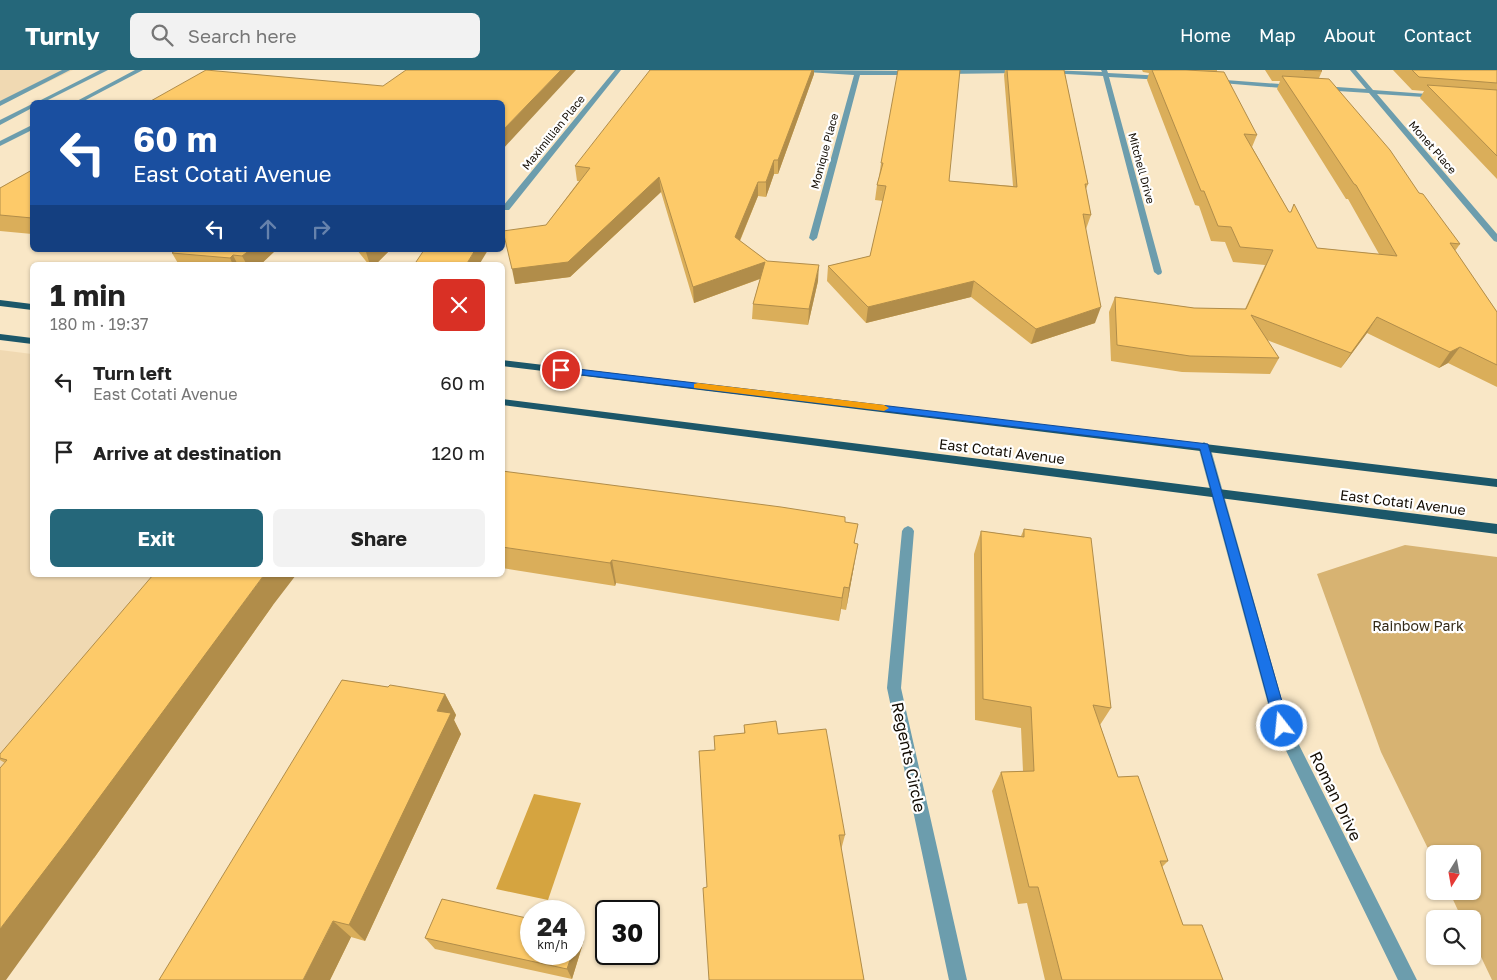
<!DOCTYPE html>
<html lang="en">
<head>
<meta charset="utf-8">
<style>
  :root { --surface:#fff; --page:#f2f2f2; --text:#222; --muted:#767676; --accent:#25677a }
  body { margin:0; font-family:"Golos Text",sans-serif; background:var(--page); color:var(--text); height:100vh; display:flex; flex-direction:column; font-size:19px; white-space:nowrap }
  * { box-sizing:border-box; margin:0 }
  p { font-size:16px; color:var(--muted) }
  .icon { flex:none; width:28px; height:28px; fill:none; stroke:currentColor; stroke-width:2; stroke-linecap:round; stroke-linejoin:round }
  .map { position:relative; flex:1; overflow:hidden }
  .sheet { position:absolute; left:30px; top:192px; width:475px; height:315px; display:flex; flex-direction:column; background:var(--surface); border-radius:8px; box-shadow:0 1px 4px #0004 }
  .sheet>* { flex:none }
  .hud { position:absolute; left:30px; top:30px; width:475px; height:152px; border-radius:8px; box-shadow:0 1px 4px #0004; background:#1a4fa0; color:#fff; overflow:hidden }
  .needle { width:32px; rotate:191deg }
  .controls { position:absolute; left:1426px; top:775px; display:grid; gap:10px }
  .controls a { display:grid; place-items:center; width:55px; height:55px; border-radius:8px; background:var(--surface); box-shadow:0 1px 4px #0004; font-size:25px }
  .speed { position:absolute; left:520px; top:830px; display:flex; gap:10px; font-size:25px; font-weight:700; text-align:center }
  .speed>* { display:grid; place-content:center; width:65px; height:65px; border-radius:50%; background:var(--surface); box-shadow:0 1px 4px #0004; line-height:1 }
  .speed small { font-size:12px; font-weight:400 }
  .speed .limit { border:2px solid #111; border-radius:8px; background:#fff; color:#111 }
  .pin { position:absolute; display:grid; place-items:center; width:42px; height:42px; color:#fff; margin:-21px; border:2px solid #fff; border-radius:50%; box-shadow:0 1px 5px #0007 }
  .me { position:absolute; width:55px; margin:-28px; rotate:344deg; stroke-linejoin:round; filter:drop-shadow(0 0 4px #0008) }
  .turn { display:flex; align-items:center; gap:18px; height:105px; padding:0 20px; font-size:22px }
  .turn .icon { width:65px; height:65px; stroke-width:2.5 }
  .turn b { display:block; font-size:35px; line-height:42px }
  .lanes { display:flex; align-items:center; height:48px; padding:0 20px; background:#0003; justify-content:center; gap:25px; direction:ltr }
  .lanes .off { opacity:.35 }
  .round { display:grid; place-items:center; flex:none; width:52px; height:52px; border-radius:8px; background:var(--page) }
  .summary { display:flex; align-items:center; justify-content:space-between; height:85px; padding:0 20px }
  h1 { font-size:30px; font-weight:700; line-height:38px }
  .primary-button { display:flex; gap:10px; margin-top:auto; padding:10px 20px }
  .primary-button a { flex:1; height:58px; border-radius:8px; background:var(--accent); color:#fff; font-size:20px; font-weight:700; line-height:58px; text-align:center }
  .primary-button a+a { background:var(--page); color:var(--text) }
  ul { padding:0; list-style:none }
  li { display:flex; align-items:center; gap:15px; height:70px; padding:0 20px }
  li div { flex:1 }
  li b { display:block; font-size:19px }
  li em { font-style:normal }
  header { display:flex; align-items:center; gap:30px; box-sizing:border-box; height:70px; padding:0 25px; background:var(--accent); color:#fff }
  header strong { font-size:24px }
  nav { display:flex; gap:28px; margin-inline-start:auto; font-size:18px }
  .search { width:350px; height:45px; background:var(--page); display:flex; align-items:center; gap:12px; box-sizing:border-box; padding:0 18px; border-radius:8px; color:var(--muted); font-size:19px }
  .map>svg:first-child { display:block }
  .built { fill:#f0d9b2 }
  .green { fill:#d7b372 }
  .water { fill:#d5a440 }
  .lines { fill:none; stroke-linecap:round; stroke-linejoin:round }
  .minor { fill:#6c9dad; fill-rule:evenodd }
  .major { fill:#1c5769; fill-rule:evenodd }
  .wall { fill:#daae5a }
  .shaded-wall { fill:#b18d4a }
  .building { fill:#fdca69; stroke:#b18d4a }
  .route { fill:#1a73e8; stroke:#114b97 }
  .slow { fill:#f59e0b }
  .labels { text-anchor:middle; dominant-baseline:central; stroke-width:4.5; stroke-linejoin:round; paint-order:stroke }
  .far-street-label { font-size:11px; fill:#130c03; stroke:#fff }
  .street-label { font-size:14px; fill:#130c03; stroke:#fff }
  .park-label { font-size:14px; fill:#322917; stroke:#fff }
  .near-street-label { font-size:16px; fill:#130c03; stroke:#fff }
</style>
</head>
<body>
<header>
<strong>Turnly</strong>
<div class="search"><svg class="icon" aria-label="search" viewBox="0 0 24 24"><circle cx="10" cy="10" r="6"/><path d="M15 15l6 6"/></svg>Search here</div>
<nav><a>Home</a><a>Map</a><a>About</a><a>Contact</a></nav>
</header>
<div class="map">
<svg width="1497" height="910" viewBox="0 0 1497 910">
  <rect width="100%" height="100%" fill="#f9e7c6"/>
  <path class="built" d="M0,0H73L0,35Z
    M0,280L32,284V505H208L0,758Z"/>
  <path class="green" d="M1405,475L1497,487V910H1492L1473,870L1472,849H1462L1449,821H1472V784H1435V793L1381,682L1317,504Z"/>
  <path class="water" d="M534,724L581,733L548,830L496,819Z"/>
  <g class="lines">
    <path class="minor" d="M62,0H70L0,36V31Z
      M100,0H108L44,32H37Z
      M135,0H143L82,32H75Z
      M615,0H621L509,140H503V136Z
      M804,0L915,1L918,3L915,5H860L817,168L813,171L809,168L854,5L807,2Z
      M1024,0L1022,3L945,4L942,2L945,0Z
      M1045,0L1102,2L1101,0H1107L1108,3L1164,6L1167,8L1164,10L1109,7L1162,202L1161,204L1158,205L1154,202L1103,6L1047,3Z
      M1350,0H1356L1373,20L1441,25L1442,26L1439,28L1377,24L1497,164V172L1494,171L1369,23L1322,20L1319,18L1322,16L1366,19Z
      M1212,9L1294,15L1297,17L1294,19L1210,12V10Z
      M32,34V38L0,55V50Z
      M32,55V60L0,76V71Z
      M1204,372L1210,376L1289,655L1417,910H1398L1274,656L1198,376Z
      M908,456L912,458L914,461L901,618L967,910H949L887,618L902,461L904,458Z"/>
    <path class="major" d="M0,230L32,234V240L0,236Z
      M0,264L32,268V274L0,270Z
      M502,290L1497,409V417L502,296Z
      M502,329L1497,454V464L502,335Z"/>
  </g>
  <path class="wall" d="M1005,0H1064L1088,114L1086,119L1091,145L1086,159L1095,253L1031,274L971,227L866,253L827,211L828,196L870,186L883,131L875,130L877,115L879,107L881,93L949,111L1013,116L1004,5Z
    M1142,0H1217V2L1257,65L1252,77L1289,142L1317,178L1379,184L1348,129H1346L1277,19L1280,11H1272L1265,0H1321L1322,1L1319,8L1419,123L1460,174L1455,181L1497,242V317L1448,293L1439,298L1367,263L1341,298L1267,270L1279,288L1270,304L1182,302L1111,291L1109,242L1115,227L1194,238L1245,239L1265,195L1233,192L1225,172L1211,171L1199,136L1195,135L1147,10L1149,3L1143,2Z
    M1393,0H1497V109L1420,28L1424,21L1412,20Z
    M814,4L778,104H774L766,127L758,126L740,171L767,191L818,211L808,255L752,249L753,234L760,209L694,233L661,122L570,207L515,214L546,155L579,111H577L575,96Z
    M32,100V164L0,161V118Z
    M276,180L260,195H179L172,183Z
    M357,180H390L375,195H369Z
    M502,401L845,452L855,473L854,496L846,540L841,539L839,551L616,513L615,516L502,498Z
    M1024,459L1111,638L1100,655L1118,707L1168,791L1162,797L1183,855L1223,910H1045L1027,833L1018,834L992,721L1001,702L1023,701L1021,658L975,650L974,484L981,461L1021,466Z
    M273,535L94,788L5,693L0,690V684Z
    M342,610L388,617L445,624L456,645L454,650L461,664L365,871L351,867L330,910Z
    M744,655L778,664L845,765L841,780L864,910L707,817L715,680L714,666L744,663Z
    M579,859L584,870L572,909L435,879L425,868Z"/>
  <path class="shaded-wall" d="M561,0H576L502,80V61Z
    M812,0H814V4L778,104V90Z
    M774,90V104L766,127V112Z
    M659,107L661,122L570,207L515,214L512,199Z
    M758,112V126L735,182V167Z
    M250,180H276L260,195H247L242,186Z
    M367,180H390L375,195H370L366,182Z
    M475,180H488L479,195H466Z
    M233,185L238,195H233L230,188Z
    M765,192V207L694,233L693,217Z
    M819,195L818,211L808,255L809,239Z
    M974,211L971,227L866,253L868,237Z
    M1101,237L1095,253L1031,274L1036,259Z
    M1377,247L1367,263L1341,298L1351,283Z
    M1460,277L1448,293L1439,298L1450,282Z
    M858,474L846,540L849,518Z
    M612,490L616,513L615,516L610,493Z
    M264,505H296L273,535L94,788L6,910H0V859Z
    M844,517L841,539L839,551L842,528Z
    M445,624L456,645L454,650L461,664L365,871L349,855L437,641Z
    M333,851L351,867L330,910H303Z
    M579,859L584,870L572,909L567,899L572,884H574V877Z"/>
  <path class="building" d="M206,0L383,16L406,0H561L502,61V32H149Z
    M650,0H812L778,90H774L766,112H758L735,167L767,191L819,195L809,239L753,234L765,192L693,217L659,107L568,192L512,199L503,161L546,155L590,98L575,96Z
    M898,0H960L949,111L1017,117L1007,0H1064L1088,114H1085L1091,145L1083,144L1101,237L1036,259L974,211L868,237L828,196L870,186L886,116L877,115L883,93H881Z
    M1152,0H1186L1224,2L1257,65L1244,64L1289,142H1291L1294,134L1317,178L1397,186L1356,115L1354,114L1282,6L1329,9L1390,80L1419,123L1423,124L1460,174L1450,173L1497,242V295L1460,277L1450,282L1377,247L1351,283L1251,245L1279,288L1190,286L1117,275L1115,227L1194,238L1246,239L1273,180L1240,177L1231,157L1218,156L1204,121H1201Z
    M1304,0H1321L1322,1Z
    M1412,0H1497V13L1419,7Z
    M1427,15L1497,20V86Z
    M32,100V148L0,145V118Z
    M176,180H250L242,186L233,185L230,188L172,183Z
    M424,180H475L466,195H414Z
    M502,401L781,437L845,447V452L858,454L854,473L858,474L849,518L844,517L842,528L612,490L610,493L502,477Z
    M1024,459L1091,468L1111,638L1093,635L1118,707L1138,706L1168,791H1160L1183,855H1202L1223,910H1062L1038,817H1029L1001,702L1034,701L1031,637L983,629L981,461L1024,467Z
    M153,505H264L68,770L0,859V698L7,690L0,688V684Z
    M342,610L388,617L390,615L445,624L437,641L451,643L349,855L333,851L303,910H159Z
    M776,651L778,664L826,659L845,765H839L864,910H709L703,818L707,817L699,681L715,680L714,666L745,663L744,655Z
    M442,829L531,849V884H572L567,899L425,868Z
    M574,858L579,859L574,877Z"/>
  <path class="route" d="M561,297L1208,374L1289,656L1287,661L1282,662L1277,661L1275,656L1200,379L558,302L556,300Z"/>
  <path class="slow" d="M698,313L884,335L889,338L884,341L694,318V314Z"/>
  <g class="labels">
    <g class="far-street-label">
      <text transform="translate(553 62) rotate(-51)">Maximillian Place</text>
      <text transform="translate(1433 77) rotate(49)">Monet Place</text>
      <text transform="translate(824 81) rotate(-75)">Monique Place</text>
      <text transform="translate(1142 98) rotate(75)">Mitchell Drive</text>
    </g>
    <g class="street-label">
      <text transform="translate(1002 381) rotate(7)">East Cotati Avenue</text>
      <text transform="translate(1403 432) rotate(7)">East Cotati Avenue</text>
    </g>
    <g class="park-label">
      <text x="1418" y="555">Rainbow Park</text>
    </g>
    <g class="near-street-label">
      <text transform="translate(909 687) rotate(78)">Regents Circle</text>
      <text transform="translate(1336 726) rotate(64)">Roman Drive</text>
    </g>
  </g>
</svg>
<div class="controls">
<a><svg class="needle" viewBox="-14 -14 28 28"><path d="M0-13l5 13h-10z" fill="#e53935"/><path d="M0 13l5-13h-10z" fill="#767676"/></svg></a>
<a><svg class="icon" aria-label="search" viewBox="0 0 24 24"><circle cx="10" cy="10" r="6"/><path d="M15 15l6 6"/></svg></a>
</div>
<div class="speed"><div>24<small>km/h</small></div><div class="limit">30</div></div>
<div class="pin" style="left:561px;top:300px;background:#d93025"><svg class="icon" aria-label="arrive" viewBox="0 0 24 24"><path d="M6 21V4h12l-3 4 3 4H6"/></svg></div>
<svg class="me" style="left:1282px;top:656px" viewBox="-20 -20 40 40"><circle r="17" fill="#1a73e8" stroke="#fff" stroke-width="3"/><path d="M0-11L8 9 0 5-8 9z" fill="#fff"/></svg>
<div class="hud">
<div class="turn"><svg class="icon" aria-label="left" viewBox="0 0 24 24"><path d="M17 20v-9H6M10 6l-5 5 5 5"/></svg><div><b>60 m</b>East Cotati Avenue</div></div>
<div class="lanes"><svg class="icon" aria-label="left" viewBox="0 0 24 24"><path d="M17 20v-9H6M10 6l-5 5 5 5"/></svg><svg class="icon off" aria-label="ahead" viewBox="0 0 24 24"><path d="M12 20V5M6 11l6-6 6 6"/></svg><svg class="icon off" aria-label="right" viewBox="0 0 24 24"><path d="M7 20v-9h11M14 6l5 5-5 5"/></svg></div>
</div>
<section class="sheet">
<div class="summary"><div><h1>1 min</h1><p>180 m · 19:37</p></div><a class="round" style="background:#d93025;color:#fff"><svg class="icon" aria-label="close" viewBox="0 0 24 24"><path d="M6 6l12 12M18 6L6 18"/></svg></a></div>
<ul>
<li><svg class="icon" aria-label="left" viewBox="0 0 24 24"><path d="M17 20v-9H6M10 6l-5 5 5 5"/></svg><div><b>Turn left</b><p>East Cotati Avenue</p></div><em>60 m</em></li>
<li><svg class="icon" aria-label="arrive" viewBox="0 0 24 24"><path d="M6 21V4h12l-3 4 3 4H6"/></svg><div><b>Arrive at destination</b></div><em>120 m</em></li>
</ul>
<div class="primary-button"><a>Exit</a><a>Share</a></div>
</section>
</div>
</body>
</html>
